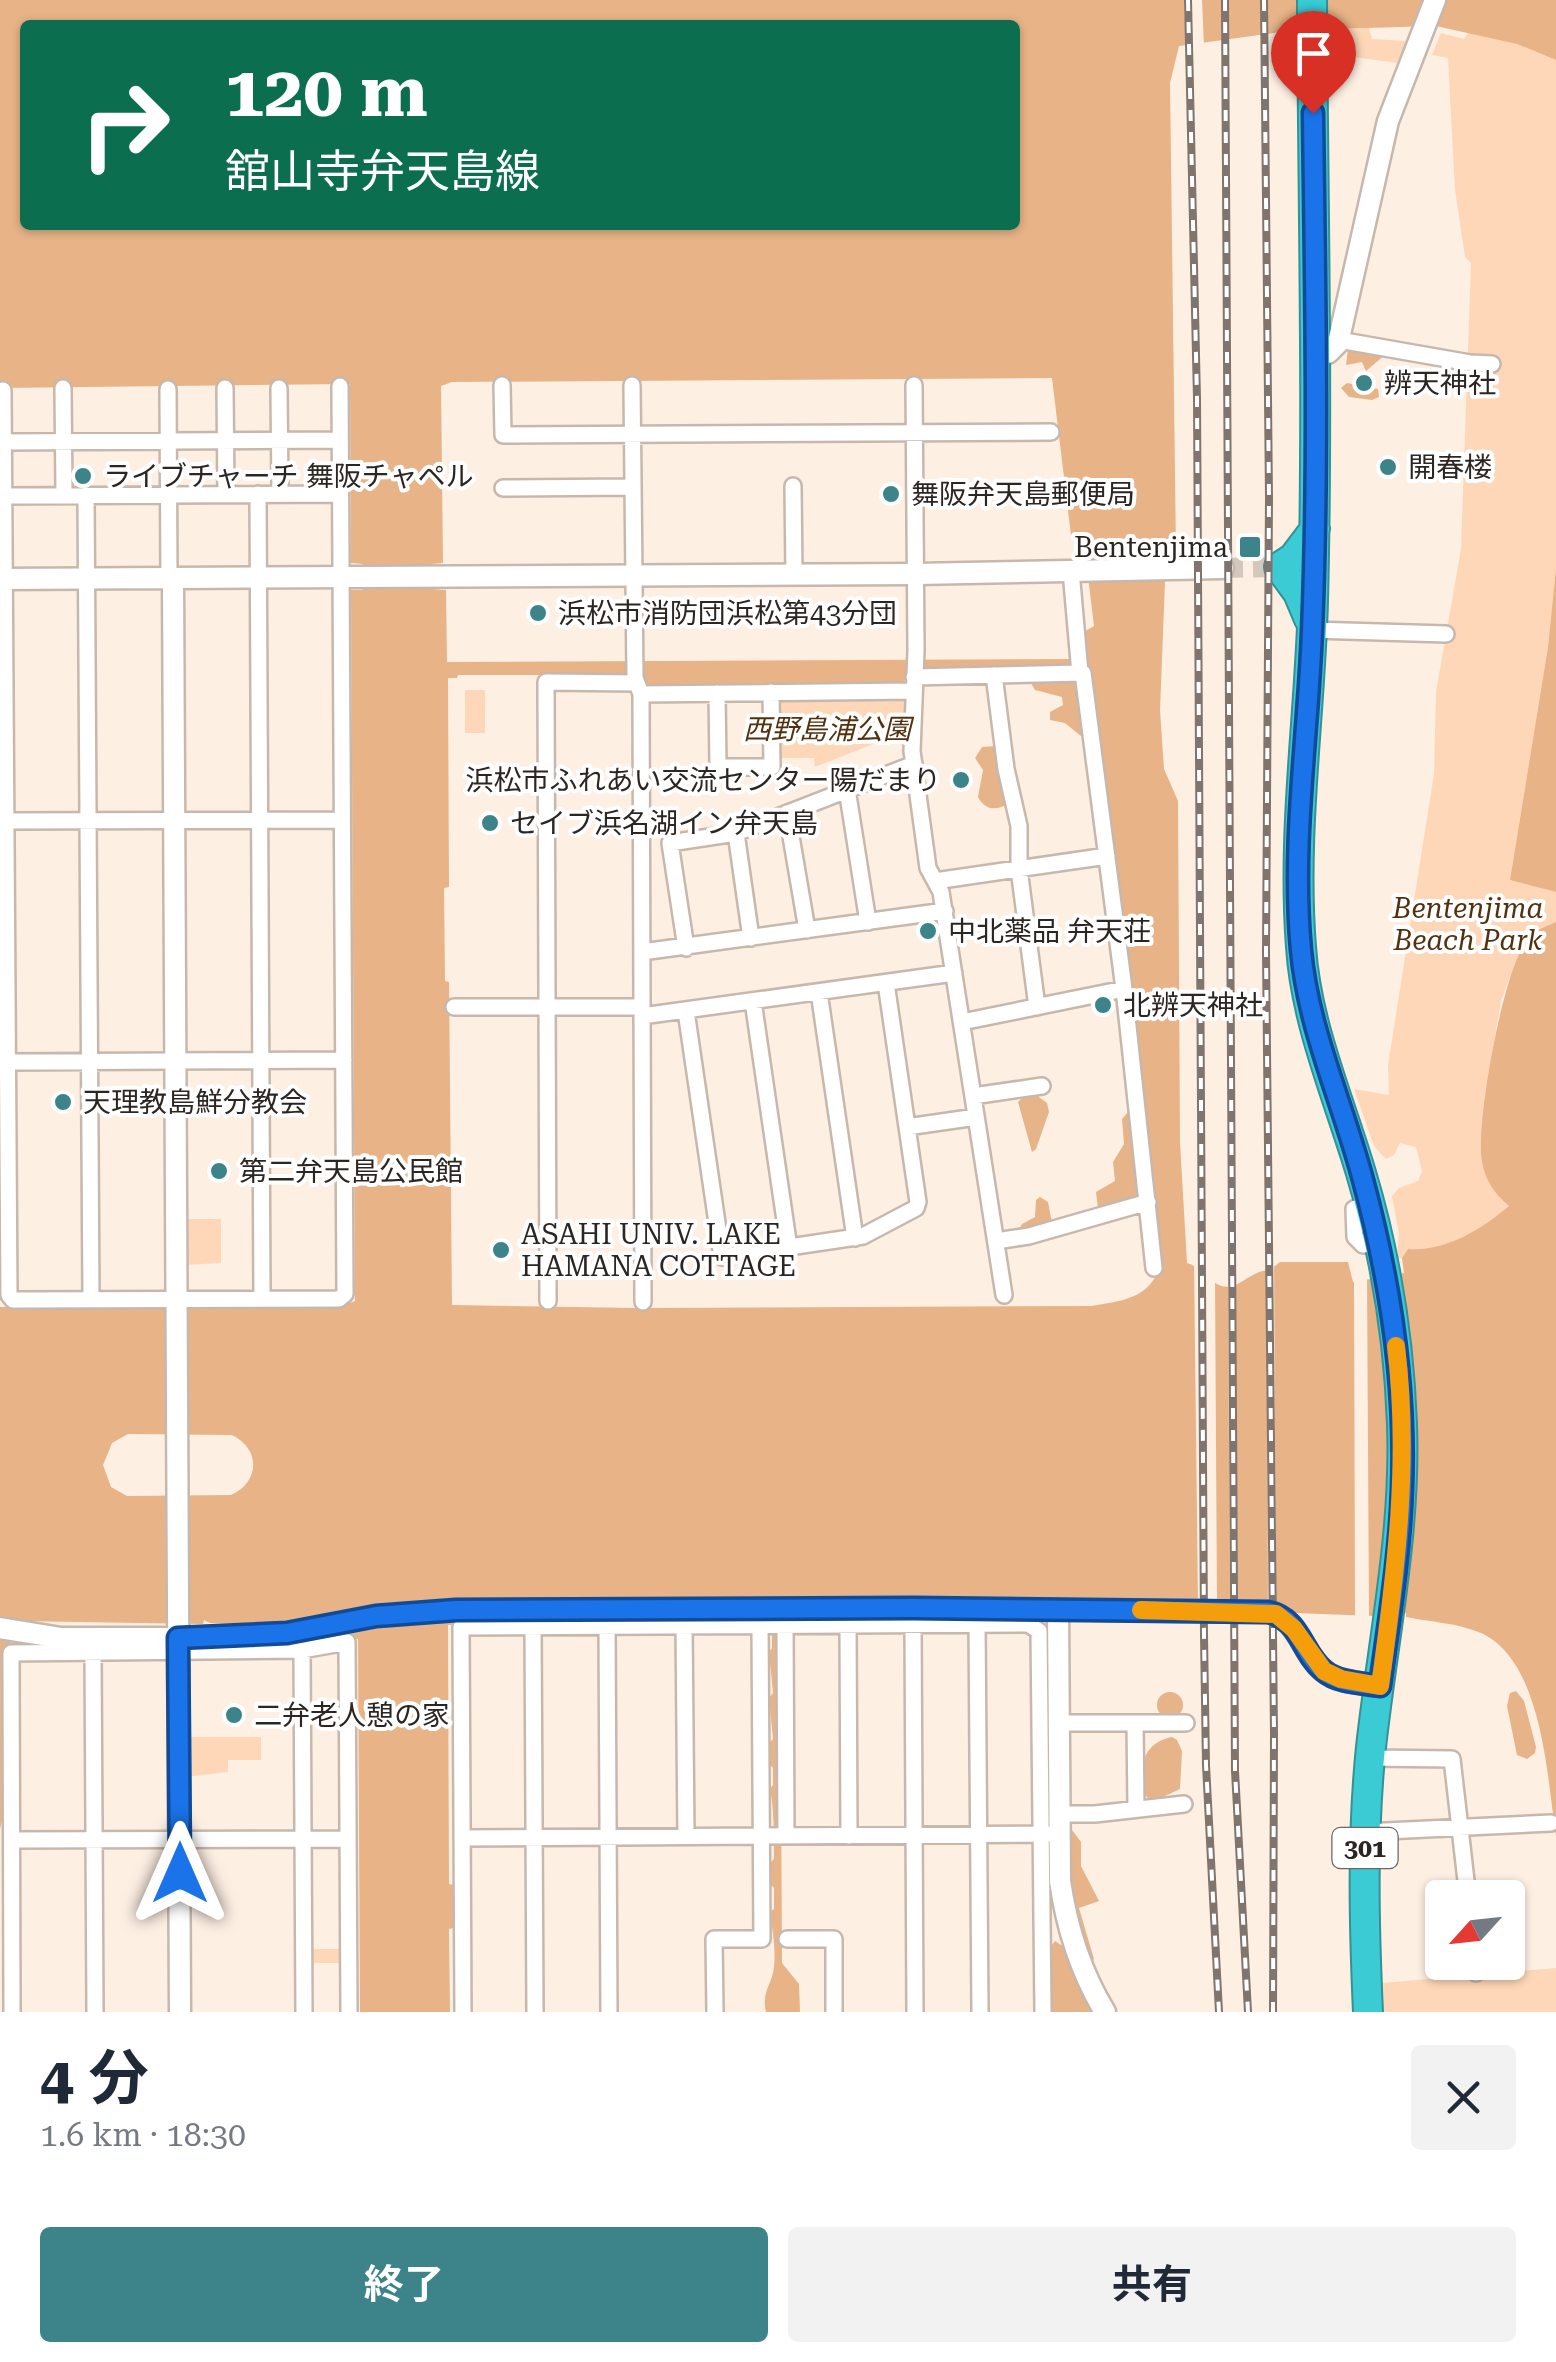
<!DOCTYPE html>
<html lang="ja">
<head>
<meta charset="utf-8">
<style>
  :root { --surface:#fff; --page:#f2f2f3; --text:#1f2937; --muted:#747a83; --accent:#3c8489 }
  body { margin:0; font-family:"Roboto Serif","Noto Sans JP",serif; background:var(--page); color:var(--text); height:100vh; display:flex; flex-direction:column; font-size:38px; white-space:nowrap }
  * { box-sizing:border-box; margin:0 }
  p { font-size:32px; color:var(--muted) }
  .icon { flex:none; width:55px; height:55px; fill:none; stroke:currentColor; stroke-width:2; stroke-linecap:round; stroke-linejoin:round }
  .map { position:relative; height:2012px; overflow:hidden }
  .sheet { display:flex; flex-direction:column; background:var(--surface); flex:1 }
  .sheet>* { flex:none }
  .top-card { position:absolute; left:20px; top:20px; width:1000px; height:210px; border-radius:10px; box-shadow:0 2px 8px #0004; background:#0b6e4f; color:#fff; overflow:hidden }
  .needle { width:65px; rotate:243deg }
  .tools { position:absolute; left:1425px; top:1880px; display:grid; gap:20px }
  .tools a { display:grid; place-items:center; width:100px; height:100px; border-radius:10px; background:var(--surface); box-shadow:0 2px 8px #0004; font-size:50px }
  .pin { position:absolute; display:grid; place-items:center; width:85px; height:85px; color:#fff; margin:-102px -42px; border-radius:50% 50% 50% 0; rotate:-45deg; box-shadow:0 0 10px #0007 }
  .pin .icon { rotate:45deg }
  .me { position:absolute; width:110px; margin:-55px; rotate:0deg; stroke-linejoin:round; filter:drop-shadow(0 0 8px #0008) }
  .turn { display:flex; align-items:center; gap:35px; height:210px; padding:0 40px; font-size:45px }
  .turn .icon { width:130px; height:130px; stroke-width:2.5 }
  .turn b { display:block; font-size:70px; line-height:85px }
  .round { display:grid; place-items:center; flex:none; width:105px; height:105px; border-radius:10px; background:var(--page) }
  .head { display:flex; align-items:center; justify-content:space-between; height:170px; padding:0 40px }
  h1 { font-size:60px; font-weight:700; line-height:75px }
  .action { display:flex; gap:20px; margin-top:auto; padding:20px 40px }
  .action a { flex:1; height:115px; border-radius:10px; background:var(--accent); color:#fff; font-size:40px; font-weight:700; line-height:115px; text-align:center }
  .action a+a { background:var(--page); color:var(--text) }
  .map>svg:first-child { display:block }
  .green { fill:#fed7b8 }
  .forest { fill:#e7b388 }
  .water { fill:#e7b387; fill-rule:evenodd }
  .pier { fill:#feefe3 }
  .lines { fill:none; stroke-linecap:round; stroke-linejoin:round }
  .secondary-tunnel { stroke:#d4c7bc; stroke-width:20; stroke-dasharray:20 10; stroke-linecap:butt }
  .street-casing { stroke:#c7b8ad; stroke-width:20 }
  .secondary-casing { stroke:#c7b8ad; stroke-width:25 }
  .highway-casing { stroke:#359196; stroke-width:32 }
  .street { stroke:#fff; stroke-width:15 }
  .secondary { stroke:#fff; stroke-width:20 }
  .highway { stroke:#3acbd4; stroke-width:28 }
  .rail-casing { stroke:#7f756e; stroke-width:8 }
  .rail { stroke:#fff; stroke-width:4; stroke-dasharray:11; stroke-linecap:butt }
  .route-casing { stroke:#114b97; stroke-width:25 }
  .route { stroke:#1a73e8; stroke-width:18 }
  .slow { stroke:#f59e0b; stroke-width:18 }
  .poi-dot { fill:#3c8489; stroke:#fff; stroke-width:4 }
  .labels { text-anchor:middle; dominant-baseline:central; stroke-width:8; stroke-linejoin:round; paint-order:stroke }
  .shield { fill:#fff; stroke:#6b6764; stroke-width:2.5 }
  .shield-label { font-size:25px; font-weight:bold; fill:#2c2622 }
  .poi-label { font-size:28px; fill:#2c2622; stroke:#fff; text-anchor:start }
  .park-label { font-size:28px; font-style:italic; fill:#53310f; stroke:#fff }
</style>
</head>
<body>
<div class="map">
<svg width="1556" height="2012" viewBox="0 0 1556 2012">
  <rect width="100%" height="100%" fill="#feefe3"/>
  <path class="green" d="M1369,28L1372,39L1407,41L1398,63L1324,53L1331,29Z
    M1469,31L1517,44L1556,60V569L1548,647L1510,880L1556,892V922L1533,933L1518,955L1501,1001L1485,1095L1502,1200L1510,1206C1482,1229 1445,1252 1408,1249L1402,1258L1397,1259L1399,1234L1392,1196L1399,1188L1418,1181L1422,1171L1416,1147L1400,1143L1394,1155L1386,1159L1374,1146L1354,1089L1389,1095L1388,1065L1434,774L1436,692L1461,549L1471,263L1465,257L1455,190L1448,58L1432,55L1441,33L1464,39Z
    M465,690H485V733H465Z
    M901,697L906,702V731L815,767L814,758H775L778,698Z
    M184,1219H221V1263L184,1265Z
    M186,1737H261V1760H228V1772L186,1777Z
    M310,1949H343V1963H310Z
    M1556,1968V2012H1384L1383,1983Z"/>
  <path class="forest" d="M1348,349L1386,354L1366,371L1362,362L1346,365Z
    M1347,383L1378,389L1379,397L1372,400L1349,397L1341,388Z
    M1076,679L1085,734L1081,736L1065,723L1050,720V712L1063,705L1062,697L1035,690L1031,683L1033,680Z
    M996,746L1008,804C995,811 985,810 978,797L983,770L975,758L982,747Z
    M1036,1095L1047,1103L1049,1112L1036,1149L1032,1152L1018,1102L1024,1096Z
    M1128,1112L1133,1114L1140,1199L1098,1209L1096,1192L1115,1181L1113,1162L1124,1144L1122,1119Z
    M1040,1197L1048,1202L1052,1223L1019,1230L1022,1224L1035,1217L1036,1200Z
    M1516,1691L1524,1701L1536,1747L1535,1753L1527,1759L1517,1755L1507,1706L1510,1693Z
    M1157 1705a13 13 0 1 1 26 0a13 13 0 1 1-26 0Z
    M1172,1737L1177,1740L1182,1751L1180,1789L1152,1802L1141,1791C1140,1765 1143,1743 1172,1737Z
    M1069,1826L1081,1842V1866L1099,1901L1079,1908L1094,1959L1091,1962C1070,1921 1070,1872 1069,1826Z
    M1055,1941L1064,1947L1094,2012H1050L1049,1949Z"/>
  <path class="water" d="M0,0H1556V60L1517,44L1436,26L1295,30L1179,46L1170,83L1176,553L1165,582L1160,710L1164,769L1178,801L1180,1142L1187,1263C1199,1266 1204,1276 1214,1282C1232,1295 1243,1278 1259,1272C1269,1269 1272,1269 1280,1262H1348L1353,1282L1404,1273L1402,1258L1408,1249C1445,1252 1482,1229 1509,1206C1495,1194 1485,1181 1482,1161C1475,1125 1504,963 1529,937C1535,930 1547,926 1556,922V1836C1547,1778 1543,1661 1481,1633C1458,1623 1430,1622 1406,1617V1613L1377,1611L1375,1616L1295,1613L1265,1602L1029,1597L780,1599L782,1963L799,1984L800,2012H766C761,1990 773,1984 774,1966C776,1946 772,1929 770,1912L774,1909V1888L770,1884V1863L774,1859C774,1834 774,1809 770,1789L773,1785V1768L769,1764V1743L773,1739L769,1698L773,1693L769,1652L772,1648V1599L455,1601L456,1625H448L449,1884L454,1885V1928L449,1929L450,2012H360L358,1639L352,1638L346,1613L272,1625L210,1623L204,1620L203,1624L15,1621C0,1686 19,1762 0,1829V1307L341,1306L355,1301L351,590H363V564L351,563L350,384L0,388ZM25,25H1015V225H25ZM1052,378L1071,535H1078L1086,560L1094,626L1082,633L1084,659L447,662L446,590L432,589V564L443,563L441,386L452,382ZM1088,669L1159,1268C1149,1299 1120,1301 1092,1306L638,1308L452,1305L449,982L445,981L444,888L449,887L448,678H457L458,675H638L650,687L903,685L907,674ZM128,1434L232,1435C261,1449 260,1482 231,1495L127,1496L111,1487L103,1465L112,1443Z
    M1556,568V892L1510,880L1548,647Z"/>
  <path class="pier" d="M1184,0H1202L1204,47L1186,50Z
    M1194,1260L1215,1277L1217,1606L1198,1605Z
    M1274,1261L1276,1609L1268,1608L1267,1266Z
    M1354,1268L1357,1276L1367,1274L1369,1616H1355Z
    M1235,1280L1238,1607L1230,1606L1228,1282Z"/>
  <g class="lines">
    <path class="secondary-tunnel" d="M1223,568L1272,567"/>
    <g class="street-casing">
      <path id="street" d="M1339,340L1470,363L1492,364
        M502,385L503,435L1051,432
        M632,385L635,678L641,694L643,1302
        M914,385L916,650L912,751L928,868L941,892L1004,1295
        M63,388L64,495
        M225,388L226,494
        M279,388L280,494
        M168,389L169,578
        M3,390L9,1295L13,1300L339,1299L345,1294L340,386
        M4,442L340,440
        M793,486L794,574
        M503,488L633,487
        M258,494L262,1299
        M86,495L91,1300
        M4,496L340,494
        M1071,571L1080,673
        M1312,630L1446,634
        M994,675L1006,769L1019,826V869L1037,1007
        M914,677L1083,673L1124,989L1154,1268
        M717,693L718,767H772L771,692
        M641,694L913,691
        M847,789L868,922
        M787,813L807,930
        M6,821L342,820
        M736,833L751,938
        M935,881L1107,856
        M686,948L670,843L736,833L914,764
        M642,952L945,911
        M819,992L855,1238
        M753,1001L789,1248
        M454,1007H642
        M686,1011L722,1257L863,1236L916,1208L918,1202L886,983
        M642,1016L954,973
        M962,1022L1124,989
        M7,1062L344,1060
        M973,1096L1042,1086
        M907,1127L976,1117
        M1368,1202L1354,1209L1355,1237L1363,1245L1378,1243
        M996,1241L1029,1236L1148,1202
        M548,1301L546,682L636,683
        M848,1623L849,1836
        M913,1623L915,2012
        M977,1623L980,2012
        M785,1624L786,1836
        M684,1625L686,1837
        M533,1626L535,2012
        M607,1626L609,2012
        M302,1650L304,2012
        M93,1652L95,2012
        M1058,1723H1186
        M1135,1723L1136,1809
        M1370,1758L1452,1759L1468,1898
        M1059,1814H1095L1184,1804
        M1365,1832L1551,1823
        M462,1838L1048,1834
        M12,1840L348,1839
        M787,1939H834V2012
        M1475,1962L1476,1973
        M12,2012L11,1653L302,1650L347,1642L349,2012
        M463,2012L461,1627L1028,1624L1039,1631L1043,2012
        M715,2012L714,1939H762L760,1624"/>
    </g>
    <g class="secondary-casing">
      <path id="secondary" d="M1315,354L1328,353L1338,343L1388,121L1435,0
        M173,578L180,2012
        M0,579L916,574L1223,568
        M1058,1611L1060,1881C1067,1929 1080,1971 1105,2012
        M0,1628L61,1638H217L287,1633L376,1616L456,1610L914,1607L1268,1612C1300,1619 1301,1653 1324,1671C1338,1683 1362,1683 1380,1686"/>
    </g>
    <g class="highway-casing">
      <path id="highway" d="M1312,0C1313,200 1318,401 1313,601C1310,716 1292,832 1301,947C1306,1024 1339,1099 1361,1173C1385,1253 1399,1340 1402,1424C1406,1533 1383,1639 1371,1747C1362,1835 1364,1924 1368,2012
        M1309,619L1298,593L1279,567L1293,558L1315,529"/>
    </g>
    <use href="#street" class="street"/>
    <use href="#secondary" class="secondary"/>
    <use href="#highway" class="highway"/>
    <g class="rail-casing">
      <path id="rail" d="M1188,0L1197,399L1204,1635L1206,1765L1219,2012
        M1225,0L1235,1771L1248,2012
        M1264,0L1269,498L1266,952L1274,1734L1273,2012"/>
    </g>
    <use href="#rail" class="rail"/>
  </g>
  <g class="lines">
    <g class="route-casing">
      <path id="route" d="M180,1873L178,1638L287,1633L376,1616L456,1610L914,1608L1268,1612C1300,1618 1302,1654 1324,1671C1338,1683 1362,1683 1380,1686C1389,1620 1400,1554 1402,1488C1406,1384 1390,1280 1363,1180C1343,1104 1308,1029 1301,950C1291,844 1308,737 1312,631C1319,459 1315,285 1313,113"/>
    </g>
    <use href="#route" class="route"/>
    <path class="slow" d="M1141,1610L1276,1614L1294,1629L1324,1671L1341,1679L1380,1686C1396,1572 1410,1460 1396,1346"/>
  </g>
  <g class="poi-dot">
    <circle cx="1364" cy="383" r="10"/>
    <circle cx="1388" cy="467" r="10"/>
    <circle cx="83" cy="476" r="10"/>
    <circle cx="891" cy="494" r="10"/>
    <rect x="1238" y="535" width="24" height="24" rx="5"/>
    <circle cx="538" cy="613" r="10"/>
    <circle cx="961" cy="780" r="10"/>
    <circle cx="490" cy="823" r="10"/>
    <circle cx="928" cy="931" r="10"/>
    <circle cx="1103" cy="1005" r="10"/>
    <circle cx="63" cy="1102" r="10"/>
    <circle cx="219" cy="1171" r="10"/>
    <circle cx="501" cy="1250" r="10"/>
    <circle cx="234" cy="1715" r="10"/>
  </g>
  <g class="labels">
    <rect class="shield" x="1332.5" y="1828" width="65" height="40" rx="8"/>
    <g class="shield-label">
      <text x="1365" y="1848">301</text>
    </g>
    <g class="poi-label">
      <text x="1384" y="383">辨天神社</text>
      <text x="1408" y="467">開春楼</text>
      <text x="103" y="476">ライブチャーチ 舞阪チャペル</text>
      <text x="911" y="494">舞阪弁天島郵便局</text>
      <text x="1228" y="547" text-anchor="end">Bentenjima</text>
      <text x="558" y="613">浜松市消防団浜松第43分団</text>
      <text x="941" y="780" text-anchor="end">浜松市ふれあい交流センター陽だまり</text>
      <text x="510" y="823">セイブ浜名湖イン弁天島</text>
      <text x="948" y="931">中北薬品 弁天荘</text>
      <text x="1123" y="1005">北辨天神社</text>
      <text x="83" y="1102">天理教島鮮分教会</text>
      <text x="239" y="1171">第二弁天島公民館</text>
      <text x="521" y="1234">ASAHI UNIV. LAKE<tspan x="521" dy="32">HAMANA COTTAGE</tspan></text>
      <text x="254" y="1715">二弁老人憩の家</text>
    </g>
    <g class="park-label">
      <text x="827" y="729">西野島浦公園</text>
      <text x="1468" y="908">Bentenjima<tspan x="1468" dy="32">Beach Park</tspan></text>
    </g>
  </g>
</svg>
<div class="tools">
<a><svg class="needle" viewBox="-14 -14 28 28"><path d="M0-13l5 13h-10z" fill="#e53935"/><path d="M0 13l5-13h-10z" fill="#747a83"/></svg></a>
</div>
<div class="pin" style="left:1313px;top:113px;background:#d93025"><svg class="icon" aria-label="arrive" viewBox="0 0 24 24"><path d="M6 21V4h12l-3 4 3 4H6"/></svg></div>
<svg class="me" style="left:180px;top:1873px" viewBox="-20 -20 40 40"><path d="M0-17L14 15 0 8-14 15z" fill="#1a73e8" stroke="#fff" stroke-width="4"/></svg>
<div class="top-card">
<div class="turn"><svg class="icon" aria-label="right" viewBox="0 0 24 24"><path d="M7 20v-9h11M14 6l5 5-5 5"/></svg><div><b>120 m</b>舘山寺弁天島線</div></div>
</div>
</div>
<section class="sheet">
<div class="head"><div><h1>4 分</h1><p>1.6 km · 18:30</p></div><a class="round"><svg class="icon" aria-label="close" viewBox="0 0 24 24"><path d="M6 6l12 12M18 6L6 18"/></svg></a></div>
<div class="action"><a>終了</a><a>共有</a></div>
</section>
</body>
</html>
